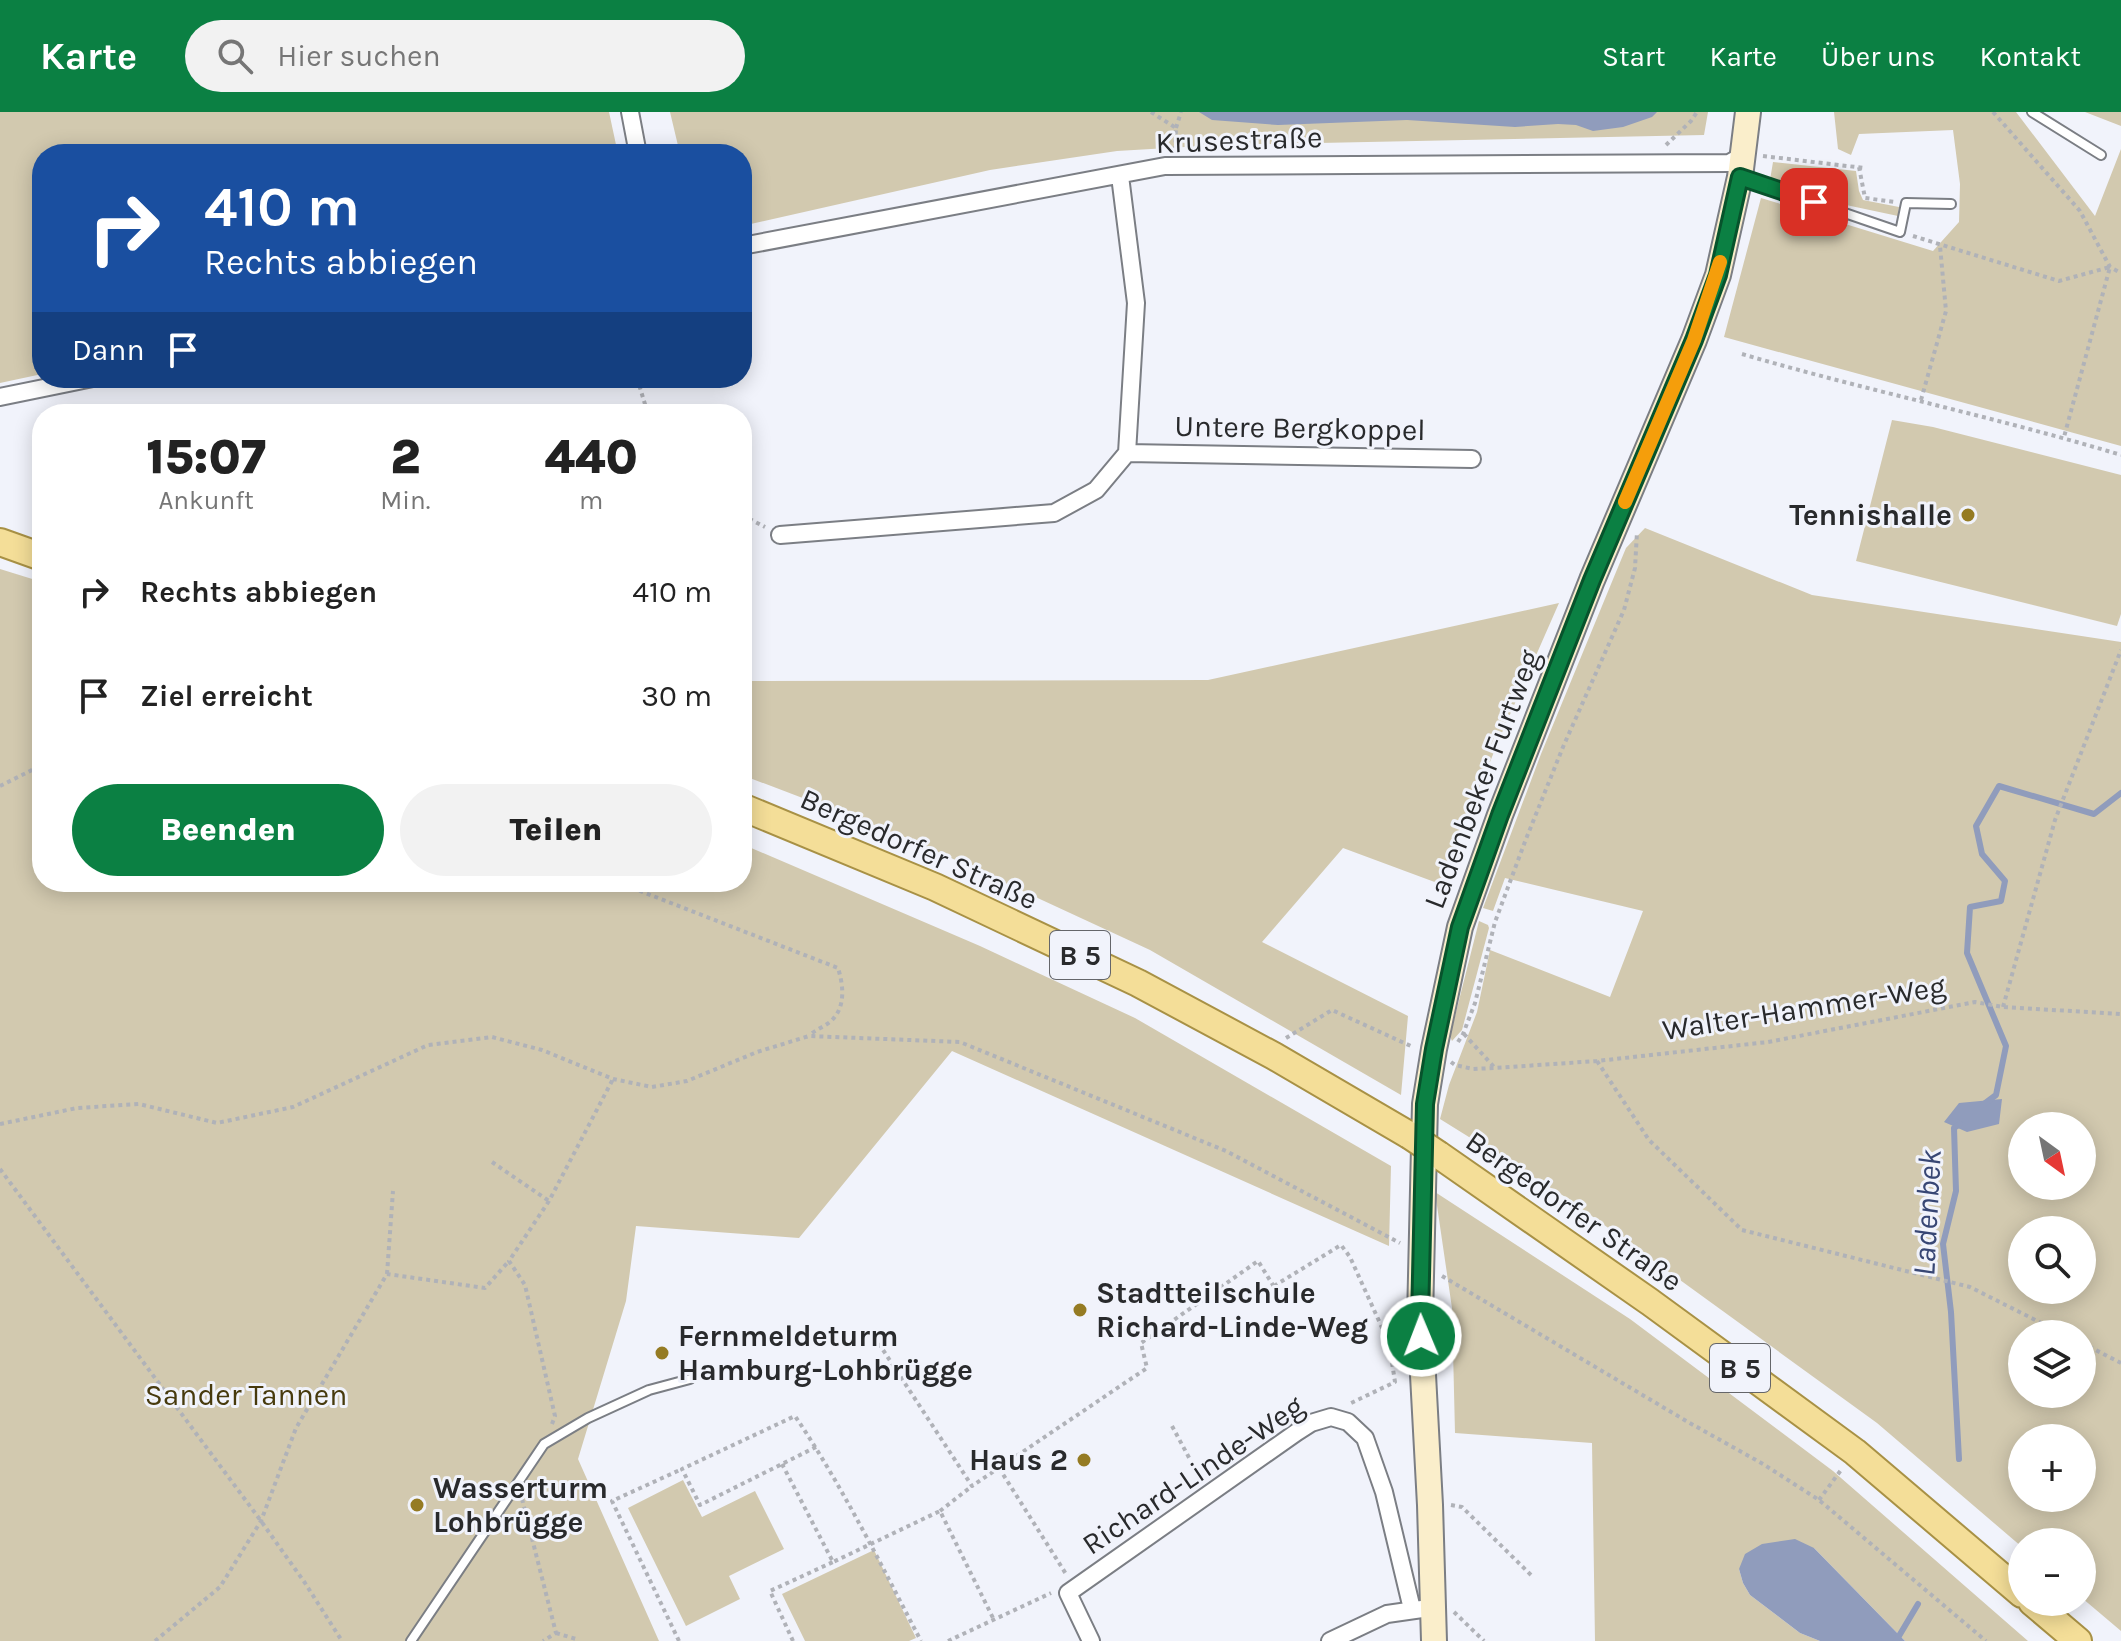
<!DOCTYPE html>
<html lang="de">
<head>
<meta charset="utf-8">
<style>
  :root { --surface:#fff; --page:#f2f2f2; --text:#222; --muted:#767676; --accent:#0b8043 }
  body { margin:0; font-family:Karla,sans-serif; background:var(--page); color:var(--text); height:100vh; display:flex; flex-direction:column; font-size:30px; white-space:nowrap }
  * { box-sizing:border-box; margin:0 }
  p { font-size:26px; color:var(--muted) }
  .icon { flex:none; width:44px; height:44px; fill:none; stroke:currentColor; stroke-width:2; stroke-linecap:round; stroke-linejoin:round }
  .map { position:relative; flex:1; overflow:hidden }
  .sheet { position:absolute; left:32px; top:292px; width:720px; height:488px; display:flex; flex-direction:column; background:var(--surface); border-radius:32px; box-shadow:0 4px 20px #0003 }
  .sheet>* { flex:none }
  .top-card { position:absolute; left:32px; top:32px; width:720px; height:244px; border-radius:32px; box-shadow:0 4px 20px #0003; background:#1a4fa0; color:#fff; overflow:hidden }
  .needle { width:52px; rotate:147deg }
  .controls { position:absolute; left:2008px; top:1000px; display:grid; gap:16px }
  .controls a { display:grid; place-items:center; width:88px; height:88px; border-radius:50%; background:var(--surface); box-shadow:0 4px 20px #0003; font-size:40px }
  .pin { position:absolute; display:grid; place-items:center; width:68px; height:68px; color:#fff; margin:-34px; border-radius:16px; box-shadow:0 4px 12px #0006 }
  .me { position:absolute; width:88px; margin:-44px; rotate:359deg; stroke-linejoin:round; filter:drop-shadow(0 0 6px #0008) }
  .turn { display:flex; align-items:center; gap:28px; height:168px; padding:0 40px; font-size:36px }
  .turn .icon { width:104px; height:104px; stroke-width:2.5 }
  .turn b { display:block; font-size:56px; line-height:68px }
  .then { display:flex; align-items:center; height:76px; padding:0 40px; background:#0003; gap:16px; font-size:30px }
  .eta { display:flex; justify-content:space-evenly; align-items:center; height:136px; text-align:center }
  .eta b { font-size:48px; font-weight:800; line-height:56px }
  .action { display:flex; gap:16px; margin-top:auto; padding:16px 40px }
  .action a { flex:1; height:92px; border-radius:48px; background:var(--accent); color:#fff; font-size:32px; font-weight:800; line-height:92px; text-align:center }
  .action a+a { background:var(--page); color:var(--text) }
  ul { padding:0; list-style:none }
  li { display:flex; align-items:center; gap:24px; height:104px; padding:0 40px }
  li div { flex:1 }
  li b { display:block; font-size:30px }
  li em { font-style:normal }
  header { display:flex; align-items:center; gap:48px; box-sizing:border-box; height:112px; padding:0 40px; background:var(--accent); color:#fff }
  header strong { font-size:38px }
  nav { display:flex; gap:44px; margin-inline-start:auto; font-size:28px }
  .search { width:560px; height:72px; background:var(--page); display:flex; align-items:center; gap:20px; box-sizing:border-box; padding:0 28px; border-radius:44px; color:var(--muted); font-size:30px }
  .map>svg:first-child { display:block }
  .green { fill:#d2c9af; fill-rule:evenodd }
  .water { fill:#909cbc }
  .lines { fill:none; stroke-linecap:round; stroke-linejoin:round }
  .stream { stroke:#909cbc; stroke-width:6 }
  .lane-casing { stroke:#7b7e84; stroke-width:12 }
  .street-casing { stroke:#7b7e84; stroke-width:20 }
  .secondary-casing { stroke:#7b7e84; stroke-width:28 }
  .primary-casing { stroke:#a89145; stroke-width:30 }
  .path { stroke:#b0b2b8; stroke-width:4; stroke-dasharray:4 4; stroke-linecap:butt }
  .lane { stroke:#fff; stroke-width:8 }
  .street { stroke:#fff; stroke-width:16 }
  .secondary { stroke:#faeecb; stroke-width:24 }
  .primary { stroke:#f4de98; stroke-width:26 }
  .primary-bridge-casing { stroke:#a89145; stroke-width:30; stroke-linecap:butt }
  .primary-bridge { stroke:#f4de98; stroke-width:26 }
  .route-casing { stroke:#07532c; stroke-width:20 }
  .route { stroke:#0b8043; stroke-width:14 }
  .slow { stroke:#f59e0b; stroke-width:14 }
  .poi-dot { fill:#957b23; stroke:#f1f3fb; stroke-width:3 }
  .labels { text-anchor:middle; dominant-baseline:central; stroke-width:6; stroke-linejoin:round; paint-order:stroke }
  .shield { fill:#f1f3fb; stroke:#65666a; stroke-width:2 }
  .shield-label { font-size:28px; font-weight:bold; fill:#292a2c }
  .street-label { font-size:30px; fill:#292a2c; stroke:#f1f3fb }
  .poi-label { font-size:30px; font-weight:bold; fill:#292a2c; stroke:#f1f3fb; text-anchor:start }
  .park-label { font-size:30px; fill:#473a0d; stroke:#f1f3fb }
  .water-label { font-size:32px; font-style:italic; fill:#384774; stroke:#f1f3fb }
</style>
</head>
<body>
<header>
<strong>Karte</strong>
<div class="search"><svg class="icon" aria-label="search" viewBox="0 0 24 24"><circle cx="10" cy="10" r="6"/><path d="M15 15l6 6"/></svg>Hier suchen</div>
<nav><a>Start</a><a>Karte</a><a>Über uns</a><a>Kontakt</a></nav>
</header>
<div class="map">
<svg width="2121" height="1529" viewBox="0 0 2121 1529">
  <rect width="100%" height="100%" fill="#f1f3fb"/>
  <path class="green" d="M0,0H609L618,42H42V262L0,271Z
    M670,0H1708L1704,23L1219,33L1117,39L990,58L742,114V42H680Z
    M1834,0H2016L2095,104L2121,37V334L1724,225L1761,86L1933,139L1959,110L1960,72L1953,18L1859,22L1851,43L1838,37Z
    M2085,0H2121V14Z
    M1773,50L1856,59L1859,79L1863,88L1899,95L1898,104L1832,90L1770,68Z
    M1892,308L1933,315L2121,363V502L2117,514L1856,449Z
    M1645,416L1812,483L2121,530V1519L2082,1486V1430H2022V1435L1877,1311L1567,1086L1440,1007L1449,973L1477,900L1490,838L1610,885L1643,799L1505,766L1493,799L1483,796L1541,642L1616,460L1626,436ZM2022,1014H2082V1074H2022ZM2022,1118H2082V1178H2022ZM2022,1222H2082V1282H2022ZM2022,1326H2082V1386H2022Z
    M0,457L42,470V770H742V732L980,834L1135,906L1391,1054L1389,1134L952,939L799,1126L636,1114L626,1189L578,1347L659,1529H0Z
    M1559,491L1501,623L1440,772L1343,736L1262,830L1408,904L1401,983L1150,838L910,727L742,663V569L1208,568Z
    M1479,809L1488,813L1489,816L1462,918L1452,929L1450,924Z
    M1435,1080L1630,1207L1833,1359L2028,1529H1905L1814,1436L1739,1457L1743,1471L1750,1483L1800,1521L1820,1529H1595L1592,1331L1455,1321L1452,1196Z
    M683,1368L702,1405L755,1379L784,1437L729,1464L740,1487L686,1514L628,1396Z
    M874,1438L916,1526L909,1529H805L782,1482Z"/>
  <path class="water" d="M1199,0H1657L1652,5L1623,15L1593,19L1576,13L1558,12L1515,15L1407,8L1278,13L1212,8Z
    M2002,987L1999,1012L1967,1020L1944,1010L1959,991Z
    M1795,1427L1814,1436L1905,1529H1820L1800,1521L1750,1483L1743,1471L1739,1457L1745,1442L1762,1432Z"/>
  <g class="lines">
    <path class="stream" d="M1984,992L1996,983L2006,934L1967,841L1970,795L2001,789L2005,769L1982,742L1976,714L1999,674L2094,702L2121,681
      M1959,1347L1951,1200L1943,1132L1956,1079L1954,1016L1960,1012
      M1896,1529L1918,1492"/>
    <g class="lane-casing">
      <path id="lane" d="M2032,0L2101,43
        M1743,66L1900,120L1906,91L1951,92
        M411,1529L544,1332L588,1306L649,1278L690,1267"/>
    </g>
    <g class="street-casing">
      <path id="street" d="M630,0L638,42
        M1120,64L1136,191L1127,341
        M742,134L1165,54L1729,51L1742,44
        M0,285L93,266
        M780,423L1054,401L1096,378L1127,341L1472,347
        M1091,1529L1068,1481L1297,1320L1311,1311L1331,1305L1348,1310L1365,1326L1384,1380L1412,1497
        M1330,1529L1387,1502L1422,1497"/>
    </g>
    <g class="secondary-casing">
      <path id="secondary" d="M1434,1529L1430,1393L1420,1207L1425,992L1434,937L1460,815L1500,703L1592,468L1694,228L1718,163L1740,65L1748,0"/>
    </g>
    <g class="primary-casing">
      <path id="primary" d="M0,430L42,445
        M742,695L935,775L1138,871L1274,944L1409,1023
        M1439,1043L1650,1190L1855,1340L2022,1482
        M2032,1490L2078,1529"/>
    </g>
    <path class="path" d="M1151,0L1176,16L1175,36
      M1993,0L2080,99L2110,155L2121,161
      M1176,16L1181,0
      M1666,33L1691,9L1697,0
      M1763,44L1864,56
      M1859,55L1865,86L1895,90
      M1913,124L2059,169L2110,155L2064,325
      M1742,242C1868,279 1996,305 2121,343
      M637,266L648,302
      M1921,288L1946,199L1940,134
      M742,403L765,415
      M0,674L42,653
      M617,770L838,856C843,872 846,893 833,907C828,913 817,917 811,922
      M2003,895L2055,708L2121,538
      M1464,922L1495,956
      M1286,926L1332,898L1413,935
      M1458,930L1463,922L1475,891L1495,810L1526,727L1563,635L1624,498L1635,456L1637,420
      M1597,949L1649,1028L1742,1118L1970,1175L2063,1222
      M1451,950L1455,953L1473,957L1495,956L1597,949L1768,930L1975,890L2003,895L2121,902
      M0,1012L77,996L139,992L217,1011L293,995L428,933L492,925L542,938L613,967L652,975L687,969L757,940L809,924L960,930L1226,1039L1400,1131
      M492,1050L549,1089
      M0,1057L261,1409L305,1471L342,1529
      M387,1162L393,1079
      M1442,1164L1688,1310L1763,1352L1819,1388L1986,1529
      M1274,1174L1341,1133L1350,1145L1389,1231L1395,1270L1349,1292
      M870,1218L972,1374L1147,1256L1141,1231L1258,1149L1281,1186
      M2082,1231L2121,1251
      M552,1312L555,1304L525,1173L509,1149L549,1089L613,967
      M1172,1314L1200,1366
      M816,1335L700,1393L682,1357L795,1304C843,1375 881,1453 921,1529
      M782,1352L833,1450L940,1399L994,1508
      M999,1356L1066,1462
      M522,1387L556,1521L543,1529
      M1819,1388L1841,1358
      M1451,1393L1462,1395L1531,1463
      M940,1399L972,1374
      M1454,1500L1484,1529
      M556,1521L576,1527V1529
      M155,1529L220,1475L261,1409L296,1316L387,1162L485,1176L509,1149
      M679,1529L612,1389L682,1357
      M793,1529L770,1479L833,1450
      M948,1529L1051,1481"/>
    <use href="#lane" class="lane"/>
    <use href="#street" class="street"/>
    <use href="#secondary" class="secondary"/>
    <use href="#primary" class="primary"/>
    <g class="primary-bridge-casing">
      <path id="primary-bridge" d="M1409,1023L1439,1043"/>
    </g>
    <use href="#primary-bridge" class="primary-bridge"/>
  </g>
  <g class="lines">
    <g class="route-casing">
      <path id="route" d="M1421,1224L1420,1207L1425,992L1434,937L1460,815L1500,703L1592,468L1694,228L1718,163L1740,65L1814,90"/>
    </g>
    <use href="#route" class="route"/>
    <path class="slow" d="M1625,390L1694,228L1720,150"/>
  </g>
  <g class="poi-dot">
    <circle cx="1968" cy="403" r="8"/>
    <circle cx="1080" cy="1198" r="8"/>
    <circle cx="662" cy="1241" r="8"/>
    <circle cx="1084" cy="1348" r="8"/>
    <circle cx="417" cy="1393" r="8"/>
  </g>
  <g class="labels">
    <g class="shield">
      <rect x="1050" y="819" width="60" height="48" rx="6"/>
      <rect x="1710" y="1232" width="60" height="48" rx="6"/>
    </g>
    <g class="shield-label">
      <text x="1080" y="843">B 5</text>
      <text x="1740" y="1256">B 5</text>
    </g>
    <g class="street-label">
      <text transform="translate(1239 28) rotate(-2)">Krusestraße</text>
      <text transform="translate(1300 316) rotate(1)">Untere Bergkoppel</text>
      <text transform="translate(1482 667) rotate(-69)">Ladenbeker Furtweg</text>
      <text transform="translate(919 737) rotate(24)">Bergedorfer Straße</text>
      <text transform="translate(1804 896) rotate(-9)">Walter-Hammer-Weg</text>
      <text transform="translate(1574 1099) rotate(35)">Bergedorfer Straße</text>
      <text transform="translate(1193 1363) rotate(-34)">Richard-Linde-Weg</text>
    </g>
    <g class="poi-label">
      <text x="1952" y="403" text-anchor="end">Tennishalle</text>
      <text x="1096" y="1181">Stadtteilschule<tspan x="1096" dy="34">Richard-Linde-Weg</tspan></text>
      <text x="678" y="1224">Fernmeldeturm<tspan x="678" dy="34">Hamburg-Lohbrügge</tspan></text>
      <text x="1068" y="1348" text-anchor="end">Haus 2</text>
      <text x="433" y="1376">Wasserturm<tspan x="433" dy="34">Lohbrügge</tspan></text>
    </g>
    <g class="park-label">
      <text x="246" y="1283">Sander Tannen</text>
    </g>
    <g class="water-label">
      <text transform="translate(1927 1101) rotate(-87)">Ladenbek</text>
    </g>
  </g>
</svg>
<div class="controls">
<a><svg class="needle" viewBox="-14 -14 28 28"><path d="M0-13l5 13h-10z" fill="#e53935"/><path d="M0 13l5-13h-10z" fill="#767676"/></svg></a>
<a><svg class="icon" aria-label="search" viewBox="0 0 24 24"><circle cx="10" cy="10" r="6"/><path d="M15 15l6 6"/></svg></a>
<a><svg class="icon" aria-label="layers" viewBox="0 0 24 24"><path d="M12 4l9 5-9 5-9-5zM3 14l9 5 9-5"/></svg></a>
<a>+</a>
<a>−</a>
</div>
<div class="pin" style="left:1814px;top:90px;background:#d93025"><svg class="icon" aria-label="arrive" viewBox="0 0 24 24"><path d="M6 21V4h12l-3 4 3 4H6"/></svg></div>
<svg class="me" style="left:1421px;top:1224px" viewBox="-20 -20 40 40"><circle r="17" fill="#0b8043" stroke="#fff" stroke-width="3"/><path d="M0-11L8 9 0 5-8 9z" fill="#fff"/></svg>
<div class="top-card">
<div class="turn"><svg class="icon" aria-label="right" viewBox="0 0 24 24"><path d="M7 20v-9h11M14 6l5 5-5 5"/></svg><div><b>410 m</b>Rechts abbiegen</div></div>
<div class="then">Dann<svg class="icon" aria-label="arrive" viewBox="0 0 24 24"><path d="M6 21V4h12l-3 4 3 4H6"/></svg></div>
</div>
<section class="sheet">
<div class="eta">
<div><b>15:07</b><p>Ankunft</p></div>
<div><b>2</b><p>Min.</p></div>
<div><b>440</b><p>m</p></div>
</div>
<ul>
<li><svg class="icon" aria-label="right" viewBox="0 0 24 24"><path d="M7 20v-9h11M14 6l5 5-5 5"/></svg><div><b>Rechts abbiegen</b></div><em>410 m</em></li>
<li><svg class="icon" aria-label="arrive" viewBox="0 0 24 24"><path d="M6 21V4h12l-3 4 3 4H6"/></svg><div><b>Ziel erreicht</b></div><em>30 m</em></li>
</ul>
<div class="action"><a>Beenden</a><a>Teilen</a></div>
</section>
</div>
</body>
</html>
